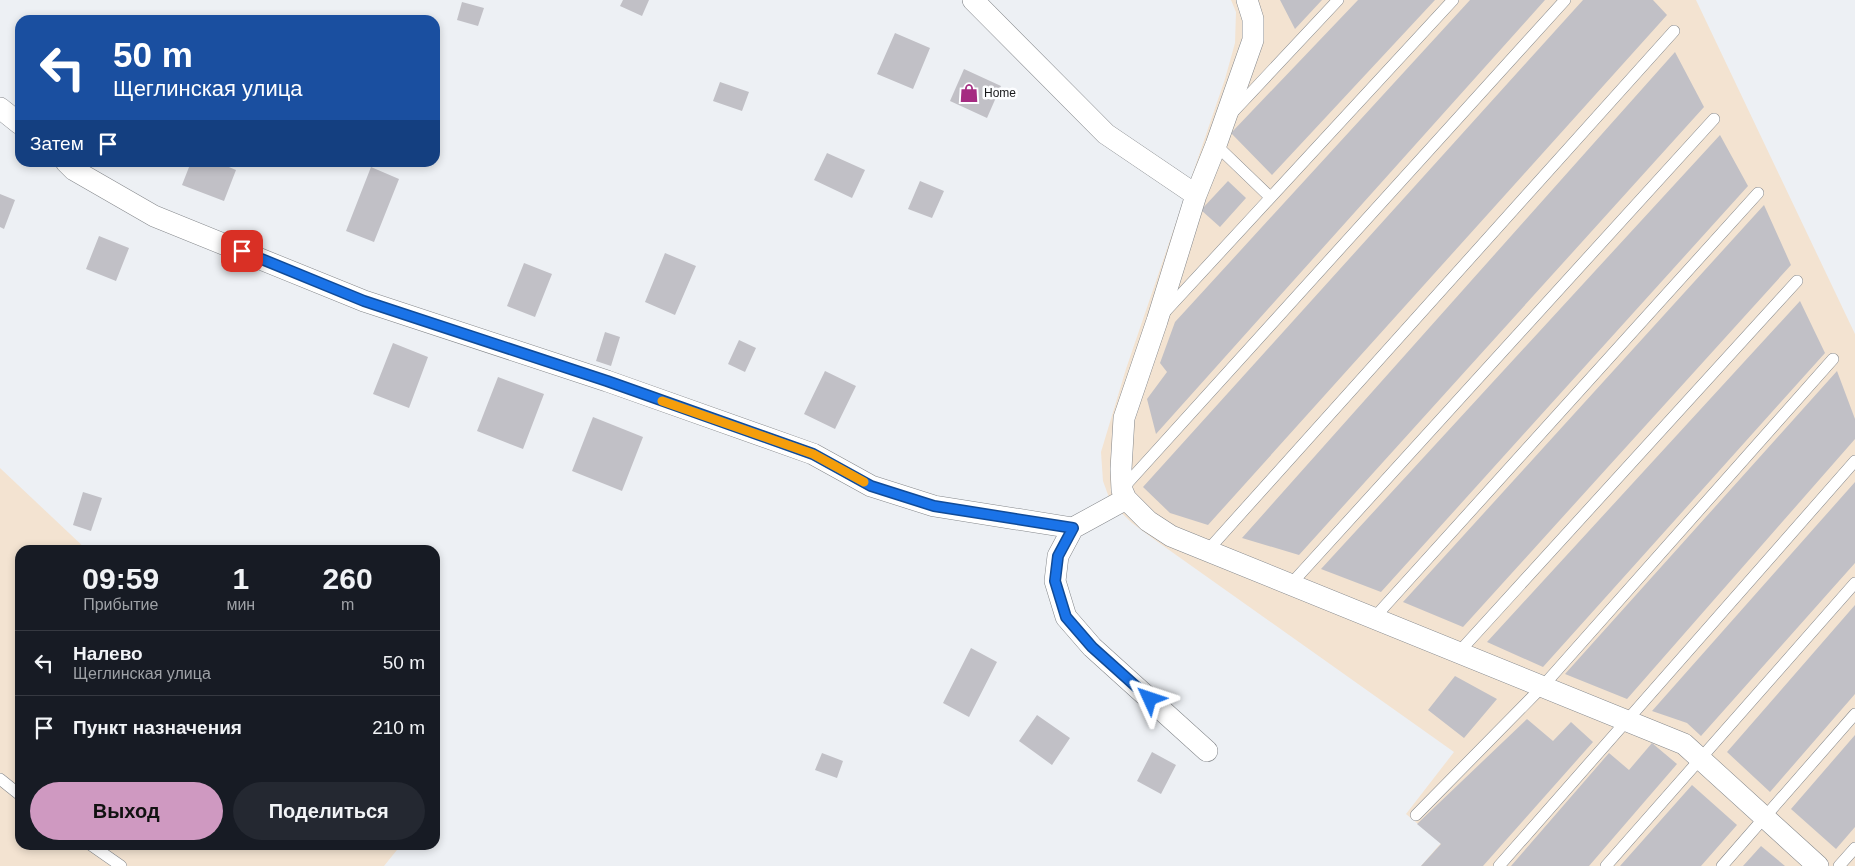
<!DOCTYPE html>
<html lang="ru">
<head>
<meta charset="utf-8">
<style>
  :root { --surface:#171b24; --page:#242831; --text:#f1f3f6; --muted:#9ea1a6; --line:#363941; --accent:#cf99c1 }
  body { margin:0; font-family:Arial,sans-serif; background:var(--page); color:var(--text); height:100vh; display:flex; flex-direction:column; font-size:19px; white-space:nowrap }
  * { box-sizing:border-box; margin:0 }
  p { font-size:16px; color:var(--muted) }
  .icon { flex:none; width:28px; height:28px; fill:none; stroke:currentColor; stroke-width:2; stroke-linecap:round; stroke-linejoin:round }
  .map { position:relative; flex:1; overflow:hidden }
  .details { position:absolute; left:15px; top:545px; width:425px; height:305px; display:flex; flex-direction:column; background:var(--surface); border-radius:15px; box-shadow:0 2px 8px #0003 }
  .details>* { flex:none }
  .guide { position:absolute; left:15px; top:15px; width:425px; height:152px; border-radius:15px; box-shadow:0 2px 8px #0003; background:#1a4fa0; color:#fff; overflow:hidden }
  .pin { position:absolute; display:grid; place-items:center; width:42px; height:42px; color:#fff; margin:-21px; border-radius:10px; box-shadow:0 2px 8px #0006 }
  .me { position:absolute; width:55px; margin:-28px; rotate:312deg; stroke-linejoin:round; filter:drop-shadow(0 0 4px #0008) }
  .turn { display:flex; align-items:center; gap:18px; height:105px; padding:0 15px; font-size:22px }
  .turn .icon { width:65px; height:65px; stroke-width:2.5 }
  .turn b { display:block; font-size:35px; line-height:42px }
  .then { display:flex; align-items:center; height:48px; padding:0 15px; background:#0003; gap:10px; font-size:19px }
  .eta { display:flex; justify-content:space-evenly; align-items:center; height:85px; text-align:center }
  .eta b { font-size:30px; font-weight:800; line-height:35px }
  .button { display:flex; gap:10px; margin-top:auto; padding:10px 15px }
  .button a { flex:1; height:58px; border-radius:30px; background:var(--accent); color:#111; font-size:20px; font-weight:800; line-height:58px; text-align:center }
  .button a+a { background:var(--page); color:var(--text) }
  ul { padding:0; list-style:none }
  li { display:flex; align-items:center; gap:15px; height:65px; padding:0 15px; border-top:1px solid var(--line) }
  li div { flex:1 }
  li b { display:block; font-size:19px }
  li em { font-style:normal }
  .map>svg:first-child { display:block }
  .industrial { fill:#f3e3d1 }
  .building { fill:#c1c0c6 }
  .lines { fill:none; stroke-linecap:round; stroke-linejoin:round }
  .lane-casing { stroke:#84878b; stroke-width:12 }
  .street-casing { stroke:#84878b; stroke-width:22 }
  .lane { stroke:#fff; stroke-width:11 }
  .street { stroke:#fff; stroke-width:21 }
  .route-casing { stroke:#114b97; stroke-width:12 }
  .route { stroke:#1a73e8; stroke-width:9 }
  .slow { stroke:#f59e0b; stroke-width:9 }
  .labels { text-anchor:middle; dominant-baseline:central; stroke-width:5; stroke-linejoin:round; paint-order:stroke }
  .poi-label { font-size:12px; fill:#17181a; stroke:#fcfdff; text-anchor:start }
</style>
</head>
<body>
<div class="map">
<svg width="1855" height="866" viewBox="0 0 1855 866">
  <rect width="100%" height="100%" fill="#edf0f4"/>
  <path class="industrial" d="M1231,0H1696L1855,334V866H1421L1441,843L1406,814L1454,752L1155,540L1132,523L1111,503L1103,481L1101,452L1126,369L1225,79L1235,43L1236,12Z
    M0,468L87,550H20V845H401L384,866H0Z"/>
  <path class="building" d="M623,0H649L642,16L620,6Z
    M1280,0H1322L1295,29Z
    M1358,0H1435L1272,175L1231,133Z
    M1470,0H1545L1156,434L1147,399L1167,372L1160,363L1175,322Z
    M1583,0H1653L1667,15L1208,525L1170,513L1143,487Z
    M462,2L484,8L478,26L457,20Z
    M895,33L930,48L913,89L877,74Z
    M1675,52L1704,107L1299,555L1242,538Z
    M964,69L1001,86L987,118L950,101Z
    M720,82L749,92L742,111L713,101Z
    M1720,135L1748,186L1381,592L1321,569Z
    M827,153L865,170L852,198L814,180Z
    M191,162H217L236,170L224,201L182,185Z
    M371,167L399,179L374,242L346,231Z
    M920,181L944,191L932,218L908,209Z
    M1228,181L1246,198L1220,227L1201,210Z
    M0,194L15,200L4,229L0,227Z
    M1764,205L1791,265L1463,627L1403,602Z
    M99,236L129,248L116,281L86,269Z
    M665,253L696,266L675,315L645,302Z
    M524,263L552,274L535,317L507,306Z
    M1800,301L1825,353L1543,667L1487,642Z
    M605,332L620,337L611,366L596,361Z
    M739,340L756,348L745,372L728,364Z
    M393,343L428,357L409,408L373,394Z
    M825,371L856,386L835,429L804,414Z
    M1837,371L1855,419V439L1627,699L1565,674Z
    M498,377L544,394L523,449L477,431Z
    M593,417L643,437L622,491L572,471Z
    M1855,482V563L1701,736L1687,723L1652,711Z
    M83,492L102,498L91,531L73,525Z
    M1855,605V694L1770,792L1727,752Z
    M971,648L997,662L969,717L943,703Z
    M1455,676L1497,699L1464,738L1428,710Z
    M1037,715L1070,738L1052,765L1019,741Z
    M1527,719L1553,741L1571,722L1593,742L1483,866H1421L1441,844L1417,824Z
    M1855,735V827L1836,849L1791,809Z
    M1652,743L1677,764L1589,866H1511L1609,753L1629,770Z
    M1152,752L1176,765L1161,794L1137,781Z
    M822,753L843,761L837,778L815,770Z
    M1692,785L1737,825L1701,866H1620Z
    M1761,846L1785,866H1743Z"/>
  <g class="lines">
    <g class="lane-casing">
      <path id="lane" d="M1233,112L1338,0
        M1216,145L1270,197
        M1163,314L1453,0
        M1123,488L1565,0
        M1208,550L1674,31
        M1291,584L1714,119
        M1374,618L1758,193
        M1459,652L1797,281
        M0,779L20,795
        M1416,815L1543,686L1833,359
        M91,845L121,866
        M1499,866L1855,461
        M1606,866L1855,583
        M1722,866L1855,714
        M1839,866L1855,848"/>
    </g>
    <g class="street-casing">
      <path id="street" d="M973,0L1106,134L1196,195
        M1247,0L1253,19V40L1216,145L1196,195L1157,321L1124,418L1121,469L1122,490L1126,499L1148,521L1171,536L1684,744L1818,866
        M0,108L20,124
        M66,162L74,170L154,216L364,301L607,381L813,454L871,486L934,506L1073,528L1058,556L1055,581L1066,617L1092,647L1207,751
        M1073,528L1126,499"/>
    </g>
    <use href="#lane" class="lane"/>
    <use href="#street" class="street"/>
  </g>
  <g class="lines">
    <g class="route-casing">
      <path id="route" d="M242,251L364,301L607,381L813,454L871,486L934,506L1073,528L1058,556L1055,581L1066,617L1092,647L1150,699"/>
    </g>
    <use href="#route" class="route"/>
    <path class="slow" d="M662,401L813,454L864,482"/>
  </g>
  <defs>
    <g id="shop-bare" transform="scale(1.5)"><path d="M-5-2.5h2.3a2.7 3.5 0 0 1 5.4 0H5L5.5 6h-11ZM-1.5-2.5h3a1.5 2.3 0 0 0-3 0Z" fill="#a52b81" stroke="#fcfdff" stroke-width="2.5" paint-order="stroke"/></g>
  </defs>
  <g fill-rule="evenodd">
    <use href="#shop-bare" x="969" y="93"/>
  </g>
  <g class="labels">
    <g class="poi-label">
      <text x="984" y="93">Home</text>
    </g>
  </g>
</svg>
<div class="pin" style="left:242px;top:251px;background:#d93025"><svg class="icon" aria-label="arrive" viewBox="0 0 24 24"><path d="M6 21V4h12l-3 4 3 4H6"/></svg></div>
<svg class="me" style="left:1150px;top:699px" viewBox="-20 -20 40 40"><path d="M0-17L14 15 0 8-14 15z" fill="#1a73e8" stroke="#fff" stroke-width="4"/></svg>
<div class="guide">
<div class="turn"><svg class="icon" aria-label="left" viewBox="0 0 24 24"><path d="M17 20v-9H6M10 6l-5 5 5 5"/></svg><div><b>50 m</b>Щеглинская улица</div></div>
<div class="then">Затем<svg class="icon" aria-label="arrive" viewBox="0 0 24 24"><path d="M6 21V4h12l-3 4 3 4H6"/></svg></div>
</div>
<section class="details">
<div class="eta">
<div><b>09:59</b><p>Прибытие</p></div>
<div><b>1</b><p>мин</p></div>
<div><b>260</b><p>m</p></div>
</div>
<ul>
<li><svg class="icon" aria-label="left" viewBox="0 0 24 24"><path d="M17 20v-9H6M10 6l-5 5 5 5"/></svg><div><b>Налево</b><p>Щеглинская улица</p></div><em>50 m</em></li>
<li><svg class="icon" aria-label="arrive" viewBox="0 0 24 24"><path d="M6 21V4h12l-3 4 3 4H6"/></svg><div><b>Пункт назначения</b></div><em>210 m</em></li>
</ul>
<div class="button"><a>Выход</a><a>Поделиться</a></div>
</section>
</div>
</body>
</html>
